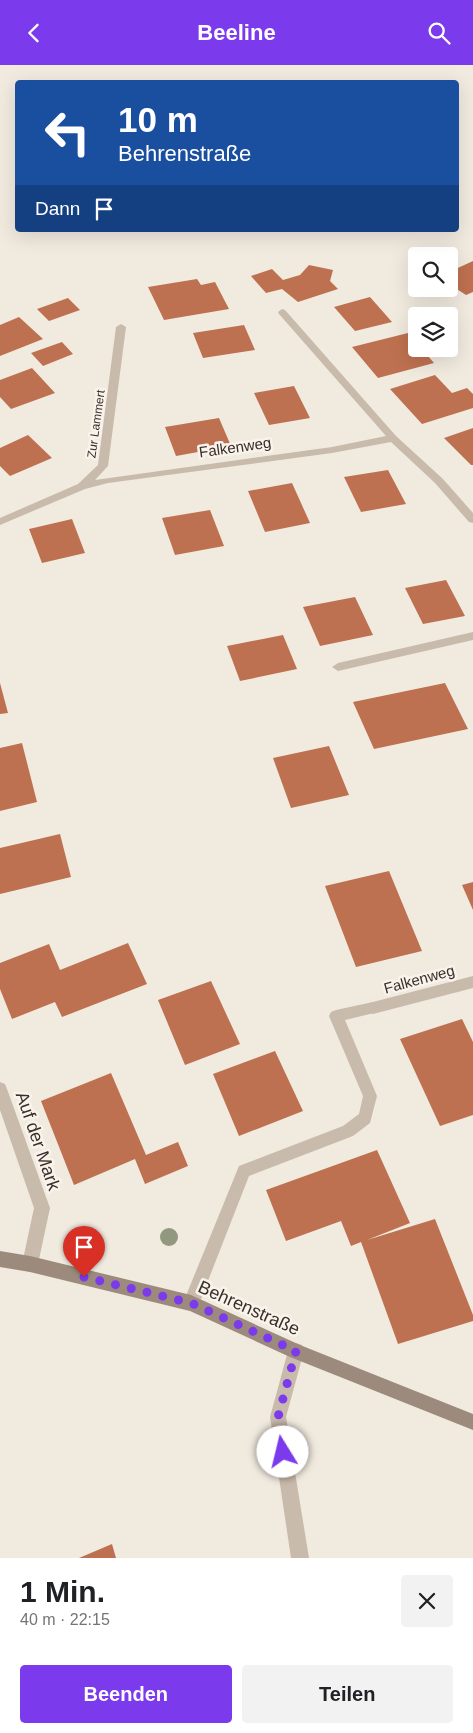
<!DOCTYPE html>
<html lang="de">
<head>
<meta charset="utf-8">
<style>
  :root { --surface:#fff; --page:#f2f2f2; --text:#202124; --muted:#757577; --accent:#7c3aed }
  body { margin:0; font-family:Arial,sans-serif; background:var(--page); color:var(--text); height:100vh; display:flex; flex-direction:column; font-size:19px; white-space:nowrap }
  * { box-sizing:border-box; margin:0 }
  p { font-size:16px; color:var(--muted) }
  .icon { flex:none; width:28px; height:28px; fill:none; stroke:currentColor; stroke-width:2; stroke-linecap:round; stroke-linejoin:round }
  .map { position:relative; height:1493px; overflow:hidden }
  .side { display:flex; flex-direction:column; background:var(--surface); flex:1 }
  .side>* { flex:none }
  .hud { position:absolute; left:15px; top:15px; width:444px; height:152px; border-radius:5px; box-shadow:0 5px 20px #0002; background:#1a4fa0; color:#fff; overflow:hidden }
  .tools { position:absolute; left:408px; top:182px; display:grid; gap:10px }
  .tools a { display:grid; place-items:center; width:50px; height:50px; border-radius:5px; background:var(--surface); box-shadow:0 5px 20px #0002; font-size:25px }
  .pin { position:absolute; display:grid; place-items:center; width:42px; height:42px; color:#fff; margin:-51px -21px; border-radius:50% 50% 50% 0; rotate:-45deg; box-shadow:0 0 5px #0007 }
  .pin .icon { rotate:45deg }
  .me { position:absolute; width:55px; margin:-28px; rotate:351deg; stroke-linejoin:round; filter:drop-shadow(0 0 4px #0008) }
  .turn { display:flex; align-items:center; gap:18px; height:105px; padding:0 20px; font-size:22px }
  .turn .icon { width:65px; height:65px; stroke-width:2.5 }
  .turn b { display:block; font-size:35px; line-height:42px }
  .then { display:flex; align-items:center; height:48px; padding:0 20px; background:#0003; gap:10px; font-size:19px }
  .round { display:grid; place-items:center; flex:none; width:52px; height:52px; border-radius:5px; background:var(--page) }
  .headline { display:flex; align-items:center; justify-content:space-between; height:85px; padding:0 20px }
  h1 { font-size:30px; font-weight:800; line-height:38px }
  .primary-button { display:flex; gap:10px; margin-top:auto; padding:10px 20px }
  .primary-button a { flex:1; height:58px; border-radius:5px; background:var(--accent); color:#fff; font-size:20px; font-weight:800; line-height:58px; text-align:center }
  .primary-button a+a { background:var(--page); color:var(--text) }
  header { display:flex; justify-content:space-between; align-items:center; height:65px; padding:0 20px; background:var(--accent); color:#fff; font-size:22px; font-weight:800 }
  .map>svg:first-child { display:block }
  .building { fill:#be7150 }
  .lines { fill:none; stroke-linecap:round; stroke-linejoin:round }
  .service { fill:#c9bbab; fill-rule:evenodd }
  .minor { fill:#c9bbab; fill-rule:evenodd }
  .secondary { fill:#9c8a7d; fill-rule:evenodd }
  .tree { fill:#92987e }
  .route { stroke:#7c3aed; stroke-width:9; stroke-dasharray:0 16.2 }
  .labels { text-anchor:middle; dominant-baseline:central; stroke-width:5; stroke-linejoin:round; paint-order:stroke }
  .far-street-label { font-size:12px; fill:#372f2a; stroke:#f9f3eb }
  .street-label { font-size:15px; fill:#372f2a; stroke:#f9f3eb }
  .near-street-label { font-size:18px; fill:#372f2a; stroke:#f9f3eb }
</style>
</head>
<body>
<header><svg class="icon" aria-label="back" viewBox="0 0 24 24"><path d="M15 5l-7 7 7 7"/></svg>Beeline<svg class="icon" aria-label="search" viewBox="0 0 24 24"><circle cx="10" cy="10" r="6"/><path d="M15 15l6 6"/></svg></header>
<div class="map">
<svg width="473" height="1493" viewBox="0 0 473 1493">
  <rect width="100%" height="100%" fill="#f1eadf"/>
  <path class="building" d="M473,196V227L466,230L449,219V207Z
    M309,200L333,205L330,216L338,224L298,237L282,224L266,228L251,211L272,204L283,215L300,210Z
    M197,214L201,220L215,217L229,244L164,255L148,222Z
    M370,232L392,257L355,266L334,242Z
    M68,233L80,245L49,256L37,244Z
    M19,252L43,274L0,291V260Z
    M244,260L255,285L203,293L193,268Z
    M408,268L416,277V284H422L434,298L378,313L352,282Z
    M62,277L73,289L43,301L31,288Z
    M32,303L55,328L11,344L0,332V315Z
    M435,310L452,328L467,323L473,329V343L422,359L390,324Z
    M294,321L310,353L269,360L254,328Z
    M219,353L231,381L176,391L165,362Z
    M473,363V400H471L444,373Z
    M28,370L52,393L10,411L0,401V383Z
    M388,405L406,439L361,447L344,412Z
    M292,418L310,458L265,467L248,426Z
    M210,445L224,481L175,490L162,453Z
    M72,454L85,488L42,498L29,464Z
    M446,515L465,551L423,559L405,523Z
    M355,532L373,570L320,581L303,542Z
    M283,570L297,604L240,616L227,581Z
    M0,618L8,648L0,649Z
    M445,618L468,664L374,684L353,637Z
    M22,678L37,737L0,746V683Z
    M329,681L349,730L291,743L273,693Z
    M60,769L71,812L0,829V783Z
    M389,806L422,886L356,902L325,821Z
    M473,817V845L462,820Z
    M128,878L147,919L62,952L55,937L12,954L0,924V898L49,879L60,905Z
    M211,916L240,979L185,1000L158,935Z
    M462,954L473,977V1050L440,1061L400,974Z
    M275,986L303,1046L239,1071L213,1009Z
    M111,1008L146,1090L178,1077L188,1101L145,1119L135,1094L74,1120L41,1036Z
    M377,1085L410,1158L367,1175L435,1154L473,1250V1256L398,1279L361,1177L351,1181L341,1156L286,1176L266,1125Z
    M112,1479L116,1493H79Z"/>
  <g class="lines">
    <path class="service" d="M373,937L378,939L380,943L378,947L345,955L377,1031L370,1058L353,1071L249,1111L197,1244L191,1246L185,1244L183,1238L239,1101L343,1061L359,1049L363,1031L329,951L331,947L336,945Z"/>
    <path class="minor" d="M282,244L285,245L396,371L443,414L473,448V458L469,457L435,418L391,377L332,388L108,418L85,424L0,460V453L78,419L98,400L116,262L121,259L126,262L108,401L95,415L332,382L386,371L279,249L278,247Z
      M473,567V575L338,606L332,602L338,598Z
      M473,911V923L373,949L368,947L366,943L368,939L373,937Z
      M0,1017L5,1019L7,1024L50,1143L38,1199L36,1205L30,1207L24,1205L22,1199L34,1143L0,1045Z
      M296,1278L302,1280L304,1286L286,1352L309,1493H291L270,1352L288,1286L290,1280Z"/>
    <path class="secondary" d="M0,1186L30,1191L191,1230L300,1280L473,1349V1365L290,1292L190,1246L30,1207L0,1202Z"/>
  </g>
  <circle class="tree" cx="169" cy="1172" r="9"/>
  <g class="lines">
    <path class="route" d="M84,1212L191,1238L296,1286L278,1352L283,1387"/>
  </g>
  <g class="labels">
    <g class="far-street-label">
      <text transform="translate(96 359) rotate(-82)">Zur Lammert</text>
    </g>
    <g class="street-label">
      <text transform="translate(235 382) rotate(-8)">Falkenweg</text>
      <text transform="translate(419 914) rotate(-15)">Falkenweg</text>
    </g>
    <g class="near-street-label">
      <text transform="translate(38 1076) rotate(71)">Auf der Mark</text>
      <text transform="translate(249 1243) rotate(24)">Behrenstraße</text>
    </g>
  </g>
</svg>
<div class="tools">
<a><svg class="icon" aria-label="search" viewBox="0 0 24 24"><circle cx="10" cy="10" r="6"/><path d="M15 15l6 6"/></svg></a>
<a><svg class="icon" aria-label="layers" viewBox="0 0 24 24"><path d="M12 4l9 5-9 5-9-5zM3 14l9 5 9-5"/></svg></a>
</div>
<div class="pin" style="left:84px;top:1212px;background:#d93025"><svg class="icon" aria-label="arrive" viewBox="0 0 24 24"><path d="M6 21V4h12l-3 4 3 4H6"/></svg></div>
<svg class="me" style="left:283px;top:1387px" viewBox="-20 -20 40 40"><circle r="19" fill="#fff"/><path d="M0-13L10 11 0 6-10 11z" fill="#7c3aed"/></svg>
<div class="hud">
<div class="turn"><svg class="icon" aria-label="left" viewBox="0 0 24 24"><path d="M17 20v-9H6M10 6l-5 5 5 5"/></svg><div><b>10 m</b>Behrenstraße</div></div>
<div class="then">Dann<svg class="icon" aria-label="arrive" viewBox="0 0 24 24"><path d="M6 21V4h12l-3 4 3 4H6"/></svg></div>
</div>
</div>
<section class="side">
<div class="headline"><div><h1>1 Min.</h1><p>40 m · 22:15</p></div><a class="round"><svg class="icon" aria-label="close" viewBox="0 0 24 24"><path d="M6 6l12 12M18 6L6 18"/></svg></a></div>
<div class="primary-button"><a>Beenden</a><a>Teilen</a></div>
</section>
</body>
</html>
